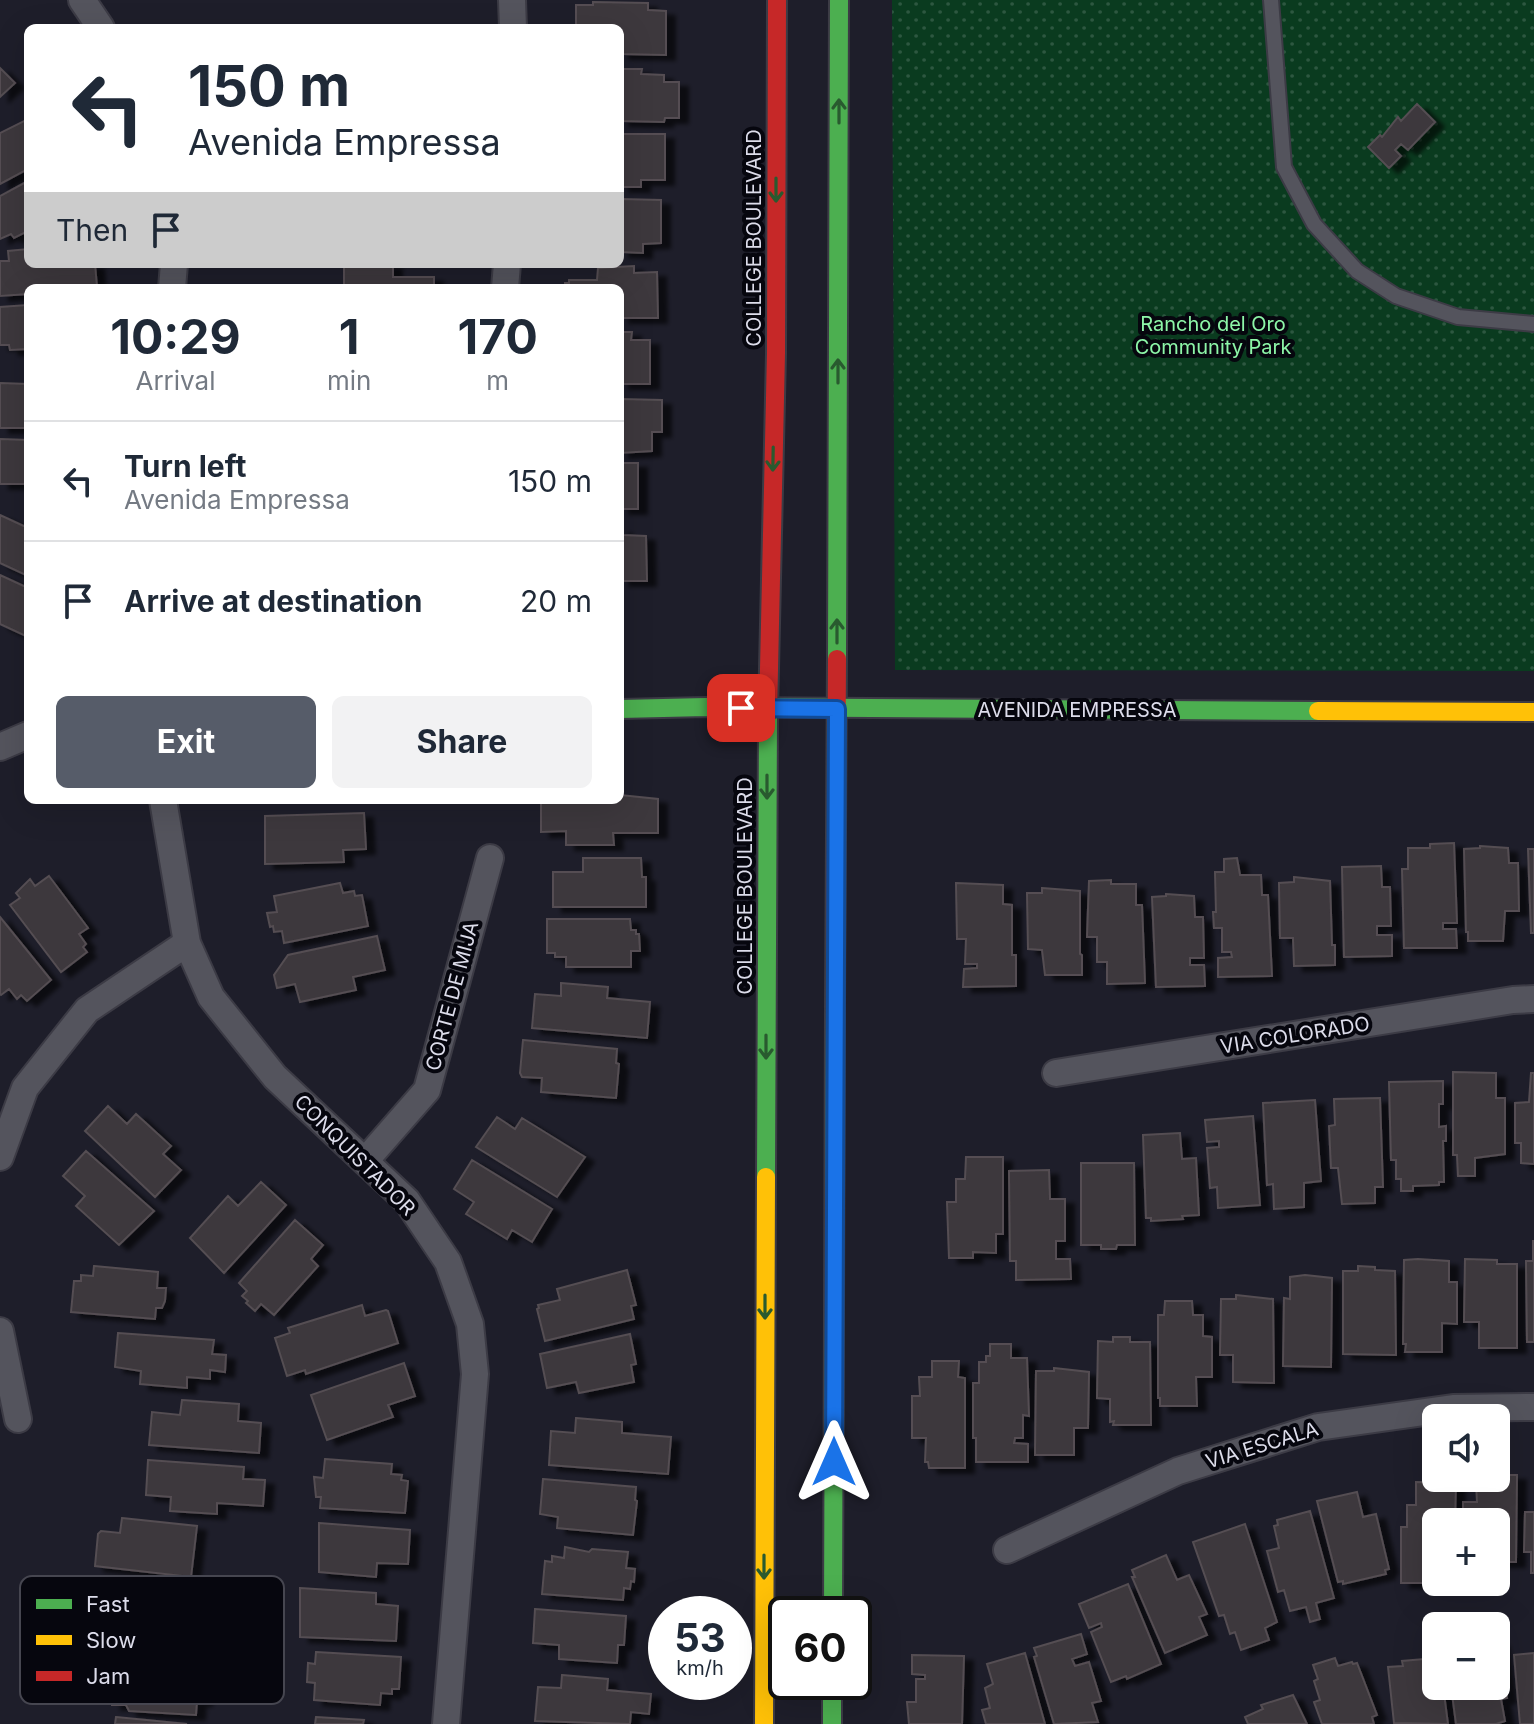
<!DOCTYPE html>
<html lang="en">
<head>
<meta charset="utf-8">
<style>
  :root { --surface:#fff; --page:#f2f2f3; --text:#1f2937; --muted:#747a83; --line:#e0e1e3; --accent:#565c69 }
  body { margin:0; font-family:Inter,sans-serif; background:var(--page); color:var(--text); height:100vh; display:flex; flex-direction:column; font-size:30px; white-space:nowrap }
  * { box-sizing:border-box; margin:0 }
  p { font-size:26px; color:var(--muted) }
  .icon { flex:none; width:44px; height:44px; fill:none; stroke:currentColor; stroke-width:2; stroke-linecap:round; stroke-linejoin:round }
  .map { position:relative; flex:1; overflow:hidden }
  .panel { position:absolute; left:24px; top:284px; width:600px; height:520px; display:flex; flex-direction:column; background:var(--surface); border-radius:12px; box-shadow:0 8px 32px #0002 }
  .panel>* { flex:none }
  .hud { position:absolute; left:24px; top:24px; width:600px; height:244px; border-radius:12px; box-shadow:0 8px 32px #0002; background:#fff; color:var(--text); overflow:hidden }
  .fabs { position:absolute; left:1422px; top:1404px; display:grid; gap:16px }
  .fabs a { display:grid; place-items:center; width:88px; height:88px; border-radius:12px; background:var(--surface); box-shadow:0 8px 32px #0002; font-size:40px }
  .speed { position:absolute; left:648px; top:1596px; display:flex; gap:16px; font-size:40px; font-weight:700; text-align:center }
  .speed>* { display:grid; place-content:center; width:104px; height:104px; border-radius:50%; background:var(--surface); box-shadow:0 8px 32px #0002; line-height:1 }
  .speed small { font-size:20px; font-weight:400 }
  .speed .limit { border:4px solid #111; border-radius:12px; background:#fff; color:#111 }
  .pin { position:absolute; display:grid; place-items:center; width:68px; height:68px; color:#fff; margin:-34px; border-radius:16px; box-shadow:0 4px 12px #0006 }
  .me { position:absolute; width:88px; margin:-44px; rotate:0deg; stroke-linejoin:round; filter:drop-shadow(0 0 6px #0008) }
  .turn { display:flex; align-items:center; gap:28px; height:168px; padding:0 32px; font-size:36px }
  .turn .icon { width:104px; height:104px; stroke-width:2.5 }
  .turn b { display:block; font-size:56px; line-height:68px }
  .then { display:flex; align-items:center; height:76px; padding:0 32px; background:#0003; gap:16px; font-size:30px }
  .eta { display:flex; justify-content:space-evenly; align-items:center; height:136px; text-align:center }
  .eta b { font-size:48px; font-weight:700; line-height:56px }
  .action { display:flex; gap:16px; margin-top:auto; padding:16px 32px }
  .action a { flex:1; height:92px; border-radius:12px; background:var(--accent); color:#fff; font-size:32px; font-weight:700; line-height:92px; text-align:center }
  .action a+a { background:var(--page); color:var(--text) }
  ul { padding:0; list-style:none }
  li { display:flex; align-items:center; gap:24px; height:120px; padding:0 32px; border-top:2px solid var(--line) }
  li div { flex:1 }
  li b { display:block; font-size:30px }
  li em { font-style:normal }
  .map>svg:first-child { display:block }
  .park { fill:url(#park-dots) }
  .building { fill:#3c373c; stroke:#544e52; stroke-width:2; filter:url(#shadow) }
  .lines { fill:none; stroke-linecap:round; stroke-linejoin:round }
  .lane-casing { stroke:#3c3b45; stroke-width:18 }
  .street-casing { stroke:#3c3b45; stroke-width:30 }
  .fast-casing { stroke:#3c3b45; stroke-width:22 }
  .slow-casing { stroke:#3c3b45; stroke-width:22 }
  .jam-casing { stroke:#3c3b45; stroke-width:22 }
  .lane { stroke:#54545d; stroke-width:14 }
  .street { stroke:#54545d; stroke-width:26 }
  .fast { stroke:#4caf50; stroke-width:18 }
  .slow { stroke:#ffc107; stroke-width:18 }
  .jam { stroke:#c62828; stroke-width:18 }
  .oneway { stroke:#295a2f }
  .route-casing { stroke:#114b97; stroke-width:20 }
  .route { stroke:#1a73e8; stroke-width:14 }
  .labels { text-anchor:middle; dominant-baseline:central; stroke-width:8; stroke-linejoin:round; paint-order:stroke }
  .street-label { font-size:20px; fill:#dcdcea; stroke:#06060e }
  .park-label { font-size:20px; fill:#8df6a8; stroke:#06060e }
  .key { fill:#06060e; stroke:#464650; stroke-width:2 }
  .key-label { font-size:22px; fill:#dcdcea }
</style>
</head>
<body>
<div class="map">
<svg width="1534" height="1724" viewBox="0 0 1534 1724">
  <defs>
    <pattern id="park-dots" width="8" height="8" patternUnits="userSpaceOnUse" patternTransform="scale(2)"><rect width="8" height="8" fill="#0a3b1f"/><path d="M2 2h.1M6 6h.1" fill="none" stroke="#2d5740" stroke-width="1.8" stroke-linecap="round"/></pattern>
    <filter id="shadow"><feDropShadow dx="9" dy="5" stdDeviation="2" flood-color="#0009"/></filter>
  </defs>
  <rect width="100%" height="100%" fill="#1e1e2a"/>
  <path class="park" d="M892,0H1534V671L895,670Z"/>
  <path class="building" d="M593,2L648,3V10L666,11V55L620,54V28H576V5H593Z
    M0,68L15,83L0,97Z
    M620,69H642L641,74L664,75V82H679V118H665L664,122L620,121Z
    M1417,104L1435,122L1408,150L1401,144L1395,150L1401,156L1389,168L1368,147L1380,135L1382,137L1398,117L1401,121Z
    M28,119V169L0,184V133Z
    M620,134H665V180H641V187H620Z
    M28,181V231L14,238L11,234L0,239V196Z
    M620,199L661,200V243L643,244V253L620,252Z
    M28,249V264H95L97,287L28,288V294L0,296V261H9L8,251Z
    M344,264H393V277H434V288H344Z
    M634,266V273L657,272L658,318H620V288H565V283H569V280H597L598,268Z
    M28,305V349L10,350L9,345H0V307Z
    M620,332H632L631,340H650V384H620Z
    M0,383L28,384V428H0Z
    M620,399L662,400V432H652V451L620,453Z
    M0,439L28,440V484H0Z
    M620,463H638V509H620Z
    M0,515L28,528V576L0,563Z
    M620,529H623V535L646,536L647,581H620Z
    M0,575L28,588V637L0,624Z
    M620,795L658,799V833H613L614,845H566V831L541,832V800H620Z
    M364,813L366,849L343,850L344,862L265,864V816Z
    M1454,843L1457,923H1443V929H1456L1457,948H1404L1402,869H1408V848H1430V844Z
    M1480,846L1508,848L1509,863H1518L1519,911H1505L1503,941H1468V932H1466L1464,849L1480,848Z
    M1528,849H1534V933H1531Z
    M583,858H641L642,877H646V907H553V872H583Z
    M1237,858L1240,875H1261L1262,895H1268L1272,976L1218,977V958L1232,957L1231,952H1222V928H1214L1213,912H1216L1215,872H1224V859Z
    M1381,866L1382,887H1390L1391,926H1377V935H1392V956L1344,957L1342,867Z
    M49,876L88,928L79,934L86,944L83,947L87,952L61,972L10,905L20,898L16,893L30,879L35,886Z
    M1294,877L1330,881L1332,945H1335V965L1294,966L1293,938H1280L1279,883L1294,882Z
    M1111,880V884H1136V905H1142L1145,983L1107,984V962H1097V937H1087L1089,881Z
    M340,883L343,893L354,891L355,896L362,895L368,926L284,943L282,931L274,932L273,926L270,927L267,913L277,912L274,896Z
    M956,883L1003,885V904L1012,905V955H1016V986L963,987L964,969L977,968V964H965L966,939H957Z
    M1042,888L1080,891V954L1082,955V975H1045L1042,950L1028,949L1027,893H1042Z
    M1166,894L1194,896L1195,917H1203L1204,958H1190V965H1204L1205,986L1156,987L1152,897L1166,896Z
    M0,917L51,980L27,1001L21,995L17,999L9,989L1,995L0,994Z
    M547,919H630L631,930H636V934H639L640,951H631V967H566V957H555V953H547Z
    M377,936L385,970L353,977L356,990L300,1002L295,984L277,988L274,975L288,955Z
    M561,983L608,987L607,998L650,1002L647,1038L532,1028L535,994L561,996Z
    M523,1040L617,1049L616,1063L619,1064L616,1098L541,1092L542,1078L522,1077L520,1073Z
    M1453,1072L1496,1073V1098H1505V1154L1475,1158V1176H1458L1457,1155H1453Z
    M1531,1073H1534V1164L1521,1163V1143H1515V1103L1529,1102Z
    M1443,1081V1104H1439V1127L1446,1126V1141H1443L1444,1182H1439V1185L1413,1186V1191H1401V1179H1396V1160H1391L1389,1082Z
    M1380,1098L1383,1187H1375V1203L1342,1204L1338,1168H1331L1329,1126L1335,1125L1334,1099Z
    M1315,1100L1321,1181L1304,1183V1207L1274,1209L1273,1184L1267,1185L1263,1103Z
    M108,1106L127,1124L136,1114L171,1146L163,1154L181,1170L155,1197L85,1131Z
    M1253,1116L1260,1205L1218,1208L1217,1187L1210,1188L1207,1148L1219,1147V1141L1207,1142L1205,1120Z
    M497,1117L515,1129L522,1118L585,1157L557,1197L476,1147Z
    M1180,1133L1182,1159L1196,1158L1199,1215L1182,1216L1183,1219L1151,1221V1218H1146L1143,1135Z
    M86,1151L154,1211L119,1245L76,1206L85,1196L63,1176Z
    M966,1157H1003V1234H996V1253L973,1252V1258H949L947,1202H956V1179H965Z
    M472,1160L552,1209L532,1242L512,1230L507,1239L466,1214L474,1202L454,1189Z
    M1081,1163H1134L1135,1245H1117L1116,1249H1101V1245H1081Z
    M1049,1170L1050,1199H1065V1241H1056V1259H1070L1071,1279L1016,1280V1261H1010L1009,1171Z
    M261,1182L286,1205L224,1273L190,1238L228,1196L238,1206Z
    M295,1220L323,1245L311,1259L318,1266L274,1315L261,1304L255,1311L246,1303L248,1301L242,1296L247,1291L239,1283Z
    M1533,1241H1534V1342H1527L1526,1261H1533Z
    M1418,1259L1449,1261V1282H1457V1324L1442,1323V1352H1405L1406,1344H1403L1404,1260Z
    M1465,1259L1497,1260V1264H1517V1348H1479V1322H1464Z
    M94,1266L158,1272L157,1288H166L165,1301L162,1308H156L155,1319L71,1312L74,1281H81V1275L93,1276Z
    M1358,1266L1375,1267V1270L1395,1271L1396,1355L1343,1354V1271H1358Z
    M627,1270L636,1305L631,1306L634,1319L545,1341L537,1309L539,1308L538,1305L560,1300L557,1289Z
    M1305,1275L1332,1278L1331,1367L1283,1366L1284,1298L1290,1299V1277Z
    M1236,1295L1273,1299L1274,1383L1233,1382V1355H1220L1221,1299H1236Z
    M1165,1301H1192L1193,1315H1203V1336L1212,1337V1377H1196L1197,1406H1160V1398H1158V1315H1164Z
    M362,1305L365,1316L386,1310L388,1311L398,1343L306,1374L305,1370L287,1376L275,1338L290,1333L288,1328Z
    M118,1333L214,1340L212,1354L226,1355L225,1372L210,1370V1379L187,1377V1388L140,1384L141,1371L115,1367Z
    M630,1334L636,1364L631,1365L634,1382L579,1393L576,1382L547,1388L540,1354Z
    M1113,1337H1130V1342H1150L1151,1425H1113L1114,1421L1110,1422V1399L1097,1398L1098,1341L1113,1342Z
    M990,1344H1011V1358H1027L1029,1416L1023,1415V1438H1015L1014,1443L1028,1444V1462H976V1438H973V1383H979V1362H986V1356H990Z
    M932,1361H959L958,1377L965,1378V1468H929L928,1462H925L926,1438H912V1396H920L919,1377H932Z
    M404,1363L415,1396L388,1405L393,1417L327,1440L311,1395Z
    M1054,1368L1089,1372L1088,1428H1074V1455H1035L1036,1371H1054Z
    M182,1400L239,1404L238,1421L261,1423L259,1453L149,1445L152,1412L180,1415Z
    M576,1418L622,1422V1433L671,1437L668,1474L549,1465L551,1431L575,1433Z
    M325,1459L392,1464L391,1474L402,1475L401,1480L408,1481L405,1513L320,1508L321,1497H316L314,1477L323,1478Z
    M148,1460L244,1467L243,1479L265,1480L263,1506L217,1503V1514L170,1511L171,1497L146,1495Z
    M1496,1475H1517L1516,1562H1496V1522H1463V1502H1477L1476,1483H1479V1478H1496Z
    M543,1479L636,1487L635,1500L637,1501L633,1535L557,1528L558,1517L540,1514Z
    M1416,1482L1456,1483L1455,1522H1436V1580L1425,1579V1583H1401V1527H1407V1505H1416Z
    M1357,1492L1363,1517L1376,1514L1389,1569L1385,1570L1386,1574L1343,1584V1581L1338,1582L1317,1501Z
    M1310,1511L1334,1598L1316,1603L1320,1619L1310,1622L1306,1607L1290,1611L1284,1590L1278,1592L1267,1551L1279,1548L1274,1526L1278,1525L1277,1520Z
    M1525,1512H1534V1573H1531V1552H1524Z
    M122,1518L197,1526L191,1577L95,1566L98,1534L101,1531L120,1533Z
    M319,1523L410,1530L408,1564L377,1563L376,1577L319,1572Z
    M1245,1524L1277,1622L1265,1628L1269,1640L1241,1650L1235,1632L1230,1634L1224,1615L1219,1616L1193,1542Z
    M565,1547L589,1552L592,1549L628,1552L626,1568L635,1569L634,1582L631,1581L630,1589L624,1588L623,1600L542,1594L545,1561L552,1562V1556L564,1558Z
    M1166,1555L1177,1580L1189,1575L1207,1614L1199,1617L1207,1635L1165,1653L1132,1577H1135L1132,1570Z
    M1128,1584L1161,1664L1127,1679L1126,1676L1111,1682L1091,1632L1102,1627L1101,1623L1089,1628L1079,1604Z
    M300,1588L376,1593V1604L398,1606L396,1641L300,1637Z
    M535,1609L626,1616L624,1645H618L617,1663L559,1659V1645L533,1643Z
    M1081,1634L1087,1654L1072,1659L1075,1666L1089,1662L1101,1701L1092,1703L1098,1722L1054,1724L1034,1657L1037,1656L1034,1648Z
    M1500,1642L1507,1698L1501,1699L1505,1721L1496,1724H1456L1451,1686H1496V1643Z
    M316,1652L401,1657L399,1689H392V1694L381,1693L380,1705L314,1700L315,1683L307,1682L308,1663L315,1664Z
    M1025,1653L1045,1724H986L982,1710L990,1708L985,1688L993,1684L987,1664Z
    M1534,1653V1724H1520L1514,1655Z
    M912,1655L964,1656L962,1724H909L907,1702H916V1679H925V1675L912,1674Z
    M1335,1658L1338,1666L1352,1662L1353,1664L1357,1663L1377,1715L1372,1717L1374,1724H1322L1314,1702L1320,1700L1314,1681L1318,1679L1313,1665Z
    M1436,1658V1686H1443L1448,1724L1394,1723L1388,1667L1403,1666L1402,1661Z
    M135,1659L152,1660V1663L162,1664V1661L200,1664L199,1680L207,1681L203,1701H197L196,1715L129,1711L126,1705H112L114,1672H122L123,1667L134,1668Z
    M562,1675L608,1679L607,1690L651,1694L649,1714L631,1712L630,1724L535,1721L538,1687L561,1688Z
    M1293,1695L1307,1724H1248L1245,1717L1263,1709L1261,1705Z
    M116,1717L187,1724H115Z
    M316,1717L364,1720L363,1724H315Z"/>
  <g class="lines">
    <g class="lane-casing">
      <path id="lane" d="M1271,0L1284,167L1314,224L1357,271L1396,296L1458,317L1534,324"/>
    </g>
    <g class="street-casing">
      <path id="street" d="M82,0L101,28
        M512,0L513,28
        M172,288L174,264
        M505,288L507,264
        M0,747L28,735
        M163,800L187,943L211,997L275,1077L407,1201L448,1262L470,1324L475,1374L446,1724
        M1056,1073L1513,1000L1534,999
        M0,1157L25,1088L87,1010L187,943
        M365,1161L427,1090L490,858
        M0,1331L18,1419
        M1007,1550L1178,1471L1318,1427L1453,1408L1534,1407"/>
    </g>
    <g class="fast-casing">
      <path id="fast" d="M837,659L839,0
        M620,709L706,707L1318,711
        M766,1177L768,714
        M833,1614L835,1007
        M832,1682V1724"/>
    </g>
    <g class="slow-casing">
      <path id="slow" d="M1318,711L1534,712
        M764,1724L766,1177"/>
    </g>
    <g class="jam-casing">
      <path id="jam" d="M768,714L776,353L777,0
        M835,1007L837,659"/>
    </g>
    <use href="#lane" class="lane"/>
    <use href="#street" class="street"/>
    <use href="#fast" class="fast"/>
    <use href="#slow" class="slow"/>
    <use href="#jam" class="jam"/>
  </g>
  <defs><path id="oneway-shaft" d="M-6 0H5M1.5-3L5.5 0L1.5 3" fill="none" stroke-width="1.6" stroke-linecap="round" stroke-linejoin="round" transform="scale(2)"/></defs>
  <g class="oneway">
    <use href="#oneway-shaft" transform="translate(839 111) rotate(-90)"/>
    <use href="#oneway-shaft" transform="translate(776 190) rotate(90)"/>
    <use href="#oneway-shaft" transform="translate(838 371) rotate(-90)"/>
    <use href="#oneway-shaft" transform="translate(773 459) rotate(91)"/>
    <use href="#oneway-shaft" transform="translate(837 631) rotate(-90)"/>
    <use href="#oneway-shaft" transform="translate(767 787) rotate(90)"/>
    <use href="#oneway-shaft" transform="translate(766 1047) rotate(90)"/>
    <use href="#oneway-shaft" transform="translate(765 1307) rotate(90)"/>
    <use href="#oneway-shaft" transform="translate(764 1567) rotate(90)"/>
  </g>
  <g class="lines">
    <g class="route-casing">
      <path id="route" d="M741,708L837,709L834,1462"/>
    </g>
    <use href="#route" class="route"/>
  </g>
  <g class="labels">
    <g class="street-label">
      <text transform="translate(754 238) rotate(-90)">COLLEGE BOULEVARD</text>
      <text x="1077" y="710">AVENIDA EMPRESSA</text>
      <text transform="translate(745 886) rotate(-90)">COLLEGE BOULEVARD</text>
      <text transform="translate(452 996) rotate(-75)">CORTE DE MIJA</text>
      <text transform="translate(1295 1035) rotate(-9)">VIA COLORADO</text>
      <text transform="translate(355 1155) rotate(45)">CONQUISTADOR</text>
      <text transform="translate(1262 1445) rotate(-17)">VIA ESCALA</text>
    </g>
    <g class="park-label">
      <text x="1213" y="324">Rancho del Oro<tspan x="1213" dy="23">Community Park</tspan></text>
    </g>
  </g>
  <rect x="20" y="1576" width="264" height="128" rx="12" class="key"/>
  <rect x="36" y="1599" width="36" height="10" fill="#4caf50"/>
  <rect x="36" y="1635" width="36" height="10" fill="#ffc107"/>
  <rect x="36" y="1671" width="36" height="10" fill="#c62828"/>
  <g class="key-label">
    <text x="86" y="1612">Fast</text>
    <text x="86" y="1648">Slow</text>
    <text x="86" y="1684">Jam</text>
  </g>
</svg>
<div class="fabs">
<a><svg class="icon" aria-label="sound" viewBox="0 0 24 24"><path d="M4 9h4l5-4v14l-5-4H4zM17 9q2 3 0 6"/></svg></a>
<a>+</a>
<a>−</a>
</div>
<div class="speed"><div>53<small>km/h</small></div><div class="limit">60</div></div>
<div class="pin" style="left:741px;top:708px;background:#d93025"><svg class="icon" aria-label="arrive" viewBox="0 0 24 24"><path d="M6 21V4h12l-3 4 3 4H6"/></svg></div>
<svg class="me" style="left:834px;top:1462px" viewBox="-20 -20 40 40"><path d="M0-17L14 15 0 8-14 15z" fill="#1a73e8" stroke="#fff" stroke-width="4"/></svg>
<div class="hud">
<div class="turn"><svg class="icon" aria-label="left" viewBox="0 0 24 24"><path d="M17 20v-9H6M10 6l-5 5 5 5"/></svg><div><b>150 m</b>Avenida Empressa</div></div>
<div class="then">Then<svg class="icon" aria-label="arrive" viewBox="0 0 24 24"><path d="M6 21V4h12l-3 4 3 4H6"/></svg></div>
</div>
<section class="panel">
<div class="eta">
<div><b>10:29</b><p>Arrival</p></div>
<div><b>1</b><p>min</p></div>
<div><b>170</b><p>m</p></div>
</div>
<ul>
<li><svg class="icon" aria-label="left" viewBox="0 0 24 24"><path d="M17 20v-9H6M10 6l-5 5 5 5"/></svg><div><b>Turn left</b><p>Avenida Empressa</p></div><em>150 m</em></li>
<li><svg class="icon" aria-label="arrive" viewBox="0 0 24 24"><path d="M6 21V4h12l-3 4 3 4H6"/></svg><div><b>Arrive at destination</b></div><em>20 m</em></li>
</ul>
<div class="action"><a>Exit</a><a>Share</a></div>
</section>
</div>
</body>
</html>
